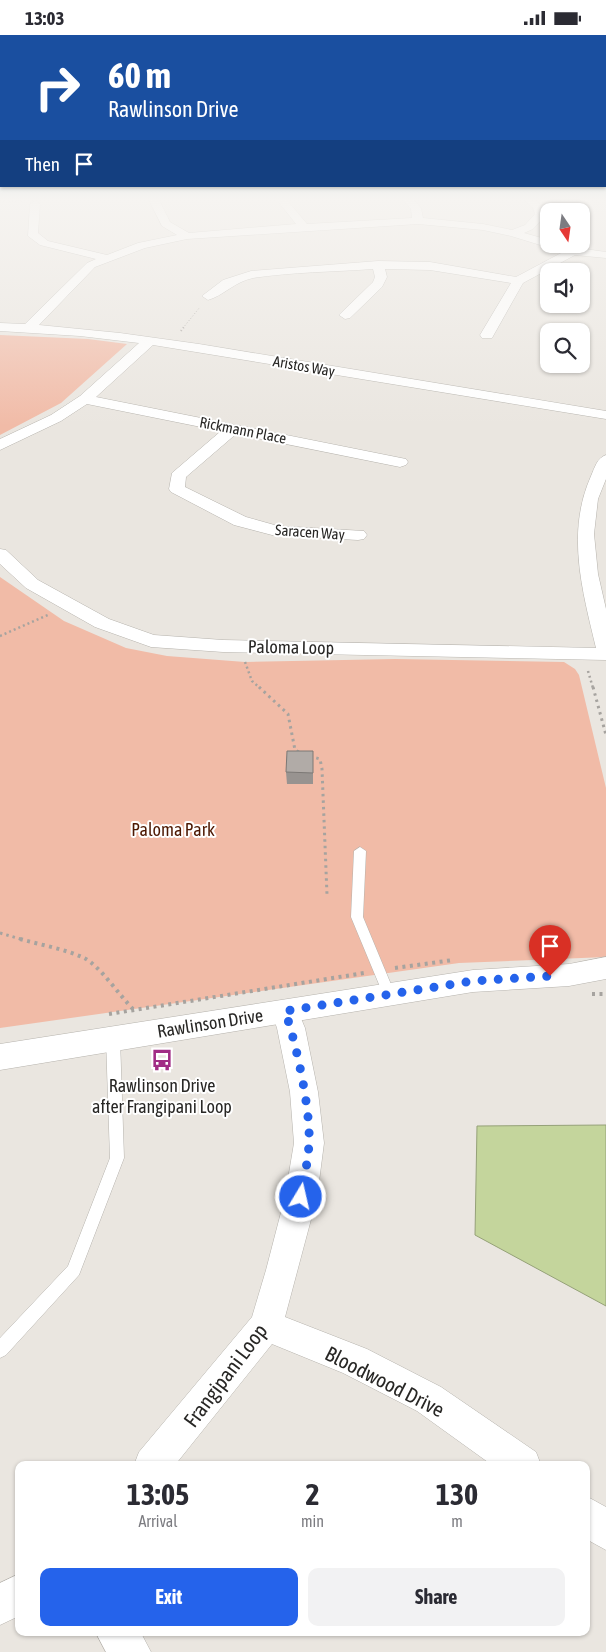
<!DOCTYPE html>
<html lang="en">
<head>
<meta charset="utf-8">
<style>
  :root { --surface:#fff; --page:#f2f2f3; --text:#2b2b33; --muted:#7c7c81; --accent:#2563eb }
  body { margin:0; font-family:"Asap Condensed",sans-serif; background:var(--page); color:var(--text); height:100vh; display:flex; flex-direction:column; font-size:19px; white-space:nowrap }
  * { box-sizing:border-box; margin:0 }
  p { font-size:16px; color:var(--muted) }
  .icon { flex:none; width:28px; height:28px; fill:none; stroke:currentColor; stroke-width:2; stroke-linecap:round; stroke-linejoin:round }
  .map { position:relative; flex:1; overflow:hidden }
  .panel { position:absolute; left:15px; top:1426px; width:575px; height:175px; display:flex; flex-direction:column; background:var(--surface); border-radius:10px; box-shadow:0 1px 4px #0004 }
  .panel>* { flex:none }
  .hud { position:absolute; left:0px; top:0px; width:606px; height:152px; box-shadow:0 1px 4px #0004; background:#1a4fa0; color:#fff; overflow:hidden }
  .needle { width:32px; rotate:167deg }
  .fabs { position:absolute; left:540px; top:168px; display:grid; gap:10px }
  .fabs a { display:grid; place-items:center; width:50px; height:50px; border-radius:10px; background:var(--surface); box-shadow:0 1px 4px #0004; font-size:25px }
  .pin { position:absolute; display:grid; place-items:center; width:42px; height:42px; color:#fff; margin:-51px -21px; border-radius:50% 50% 50% 0; rotate:-45deg; box-shadow:0 0 5px #0007 }
  .pin .icon { rotate:45deg }
  .me { position:absolute; width:55px; margin:-28px; rotate:9deg; stroke-linejoin:round; filter:drop-shadow(0 0 4px #0008) }
  .turn { display:flex; align-items:center; gap:18px; height:105px; padding:0 25px; font-size:22px }
  .turn .icon { width:65px; height:65px; stroke-width:2.5 }
  .turn b { display:block; font-size:35px; line-height:42px }
  .then { display:flex; align-items:center; height:48px; padding:0 25px; background:#0003; gap:10px; font-size:19px }
  .eta { display:flex; justify-content:space-evenly; align-items:center; height:85px; text-align:center }
  .eta b { font-size:30px; font-weight:700; line-height:35px }
  .primary-button { display:flex; gap:10px; margin-top:auto; padding:10px 25px }
  .primary-button a { flex:1; height:58px; border-radius:10px; background:var(--accent); color:#fff; font-size:20px; font-weight:700; line-height:58px; text-align:center }
  .primary-button a+a { background:var(--page); color:var(--text) }
  .status { display:flex; justify-content:space-between; align-items:center; height:35px; padding:0 25px; background:var(--surface); direction:ltr }
  .status svg { height:14px; fill:currentColor }
  .map>svg:first-child { display:block }
  .green { fill:#f1bba7 }
  .water { fill:#c4d59c; stroke:#95a178 }
  .lines { fill:none; stroke-linecap:round; stroke-linejoin:round }
  .lane-casing { stroke:#b6b3ad; stroke-width:1 }
  .street-casing { stroke:#b6b3ad; stroke-width:1 }
  .secondary-casing { stroke:#b6b3ad; stroke-width:1 }
  .path-far4 { stroke:#a6a39f; stroke-width:1; stroke-dasharray:1 2; stroke-linecap:butt }
  .path-far3 { stroke:#a6a39f; stroke-width:2; stroke-dasharray:1 2.5; stroke-linecap:butt }
  .path-far2 { stroke:#a6a39f; stroke-width:2.5; stroke-dasharray:2 3; stroke-linecap:butt }
  .path-far1 { stroke:#a6a39f; stroke-width:3; stroke-dasharray:2.5 4; stroke-linecap:butt }
  .path { stroke:#a6a39f; stroke-width:4; stroke-dasharray:3 4.5; stroke-linecap:butt }
  .lane { fill:#fff; fill-rule:evenodd }
  .street { fill:#fff; fill-rule:evenodd }
  .secondary { fill:#fff; fill-rule:evenodd }
  .wall { fill:#989390 }
  .building { fill:#b1aba7; stroke:#7c7875 }
  .route { stroke:#2563eb; stroke-width:9; stroke-dasharray:0 16.2 }
  .labels { text-anchor:middle; dominant-baseline:central; stroke-width:4; stroke-linejoin:round; paint-order:stroke }
  .far-street-label { font-size:15px; fill:#282725; stroke:#fff }
  .street-label { font-size:18px; fill:#282725; stroke:#fff }
  .park-label { font-size:18px; fill:#4d1802; stroke:#fff }
  .poi-label { font-size:18px; fill:#282725; stroke:#fff }
  .near-street-label { font-size:21px; fill:#282725; stroke:#fff }
</style>
</head>
<body>
<div class="status"><b>13:03</b><svg viewBox="0 0 49 12"><path d="M0 12V9h3v3zM5 12V6h3v6zM10 12V3h3v9zM15 12V0h3v12zM26 1h20v11H26zM47 4h2v5h-2z"/></svg></div>
<div class="map">
<svg width="606" height="1617" viewBox="0 0 606 1617">
  <rect width="100%" height="100%" fill="#eae6e0"/>
  <path class="green" d="M0,300L88,304L127,309L61,368L0,400Z
    M0,542L64,586L126,613L167,621L245,627L395,624L564,627L575,634L579,640L606,753V922L459,928L0,993Z"/>
  <path class="water" d="M606,1090V1271L475,1200L477,1091Z"/>
  <g class="lines">
    <g class="lane-casing">
      <path id="lane" d="M360,812L366,816L363,882L395,959L394,962H384L383,959L351,882L354,816Z
        M113,999L118,1000L120,1004L124,1123L79,1240L6,1320L0,1323V1303L68,1231L110,1123L106,1004L108,1000Z"/>
    </g>
    <g class="street-casing">
      <path id="street" d="M149,165H159L170,187L189,198L296,189L277,165H287L307,189L412,183L411,174L403,165H414L421,173L423,183L483,189L512,195L525,190L535,179L533,173L524,165C537,165 542,168 546,180L533,194L524,198L549,205V209L606,217V223L575,220L523,248L492,303H482L480,300L511,248L430,235L385,234L387,242L382,252L350,283L345,284L339,280L373,247L375,242L373,234C334,237 291,237 253,243C234,247 223,261 208,265L202,261L223,245L251,236L378,226L430,227L516,242L563,217L511,201L483,195L418,189L187,204L145,213L95,232L39,290L120,298L199,309L606,376V384L153,310L96,362L406,424L408,427L406,430L400,432L236,399L186,442L185,452L246,482L278,491L364,496L367,500L364,504L358,505L272,500L234,490L171,457L169,454L172,438L221,396L87,369L61,386L0,415V404L51,380L80,361L139,308L80,301L0,296V288L25,289L87,228L96,224L40,210L28,201L30,169L35,166L40,169L38,198L48,206L107,220L138,208L177,200L162,191Z
        M606,420V444L598,464L594,499L598,539L606,574V625L223,617L151,612L95,592L26,553L0,529V514L6,515L38,545L109,584L154,600L223,605L596,613C582,555 566,497 591,441C595,432 597,423 606,420Z
        M285,966L295,969L305,993L318,1057L324,1108L317,1162L285,1282L367,1314L441,1352L536,1417L541,1430H492L417,1376L343,1338L272,1309L175,1430H134L139,1417L252,1282L266,1235L285,1162L294,1108L290,1057L277,993L271,976L275,969Z
        M586,1461L606,1472V1515L586,1504Z
        M19,1539V1581L0,1590V1548Z
        M96,1598H141L151,1617H106Z"/>
    </g>
    <g class="secondary-casing">
      <path id="secondary" d="M606,922V944L569,951L473,957L0,1035V1009L473,935L569,929Z"/>
    </g>
    <path class="path-far4" d="M0,167L22,166
      M183,293L200,272"/>
    <path class="path-far3" d="M181,296L184,292"/>
    <path class="path-far2" d="M0,601L50,579
      M245,627L252,646L260,653
      M588,636L593,653"/>
    <path class="path-far1" d="M259,652L288,679L295,715L299,717
      M593,652L606,700
      M310,721L320,724L322,734L327,860
      M0,898L24,905"/>
    <path class="path" d="M20,904C41,910 65,914 84,923C99,930 120,961 133,974
      M395,933L453,925
      M592,959H606
      M109,979L364,938"/>
    <use href="#lane" class="lane"/>
    <use href="#street" class="street"/>
    <use href="#secondary" class="secondary"/>
  </g>
  <path class="wall" d="M313,716V749H287L286,737Z"/>
  <path class="building" d="M287,716H313V738L286,737Z"/>
  <linearGradient id="sky" x2="0" y2="1"><stop stop-color="#99c1ca"/><stop offset="0.42" stop-color="#f6f4f1"/><stop offset="1" stop-color="#f6f4f1" stop-opacity="0"/></linearGradient>
  <rect width="606" height="391" fill="url(#sky)"/>
  <g class="lines">
    <path class="route" d="M301,1162C304,1144 308,1126 309,1109C311,1076 296,1007 285,976L473,946L550,941"/>
  </g>
  <defs>
    <g id="bus-bare" transform="scale(1.725)"><path d="M-5-6H5V4H4V6H2V4H-2V6H-4V4H-5ZM-3.5-4V0h7V-4ZM-3.5 1.2v1.5H-2V1.2ZM2 1.2v1.5H3.5V1.2Z" fill="#a12c85" stroke="#fff" stroke-width="2.5" paint-order="stroke"/></g>
  </defs>
  <g fill-rule="evenodd">
    <use href="#bus-bare" x="162" y="1025"/>
  </g>
  <g class="labels">
    <g class="far-street-label">
      <text transform="translate(304 331) rotate(10)">Aristos Way</text>
      <text transform="translate(243 395) rotate(11)">Rickmann Place</text>
      <text transform="translate(310 497) rotate(4)">Saracen Way</text>
    </g>
    <g class="street-label">
      <text transform="translate(291 612) rotate(1)">Paloma Loop</text>
      <text transform="translate(210 988) rotate(-9)">Rawlinson Drive</text>
    </g>
    <g class="park-label">
      <text x="173" y="794">Paloma Park</text>
    </g>
    <g class="poi-label">
      <text x="162" y="1050">Rawlinson Drive<tspan x="162" dy="21">after Frangipani Loop</tspan></text>
    </g>
    <g class="near-street-label">
      <text transform="translate(225 1340) rotate(-53)">Frangipani Loop</text>
      <text transform="translate(385 1346) rotate(27)">Bloodwood Drive</text>
    </g>
  </g>
</svg>
<div class="fabs">
<a><svg class="needle" viewBox="-14 -14 28 28"><path d="M0-13l5 13h-10z" fill="#e53935"/><path d="M0 13l5-13h-10z" fill="#7c7c81"/></svg></a>
<a><svg class="icon" aria-label="sound" viewBox="0 0 24 24"><path d="M4 9h4l5-4v14l-5-4H4zM17 9q2 3 0 6"/></svg></a>
<a><svg class="icon" aria-label="search" viewBox="0 0 24 24"><circle cx="10" cy="10" r="6"/><path d="M15 15l6 6"/></svg></a>
</div>
<div class="pin" style="left:550px;top:941px;background:#d93025"><svg class="icon" aria-label="arrive" viewBox="0 0 24 24"><path d="M6 21V4h12l-3 4 3 4H6"/></svg></div>
<svg class="me" style="left:301px;top:1162px" viewBox="-20 -20 40 40"><circle r="17" fill="#2563eb" stroke="#fff" stroke-width="3"/><path d="M0-11L8 9 0 5-8 9z" fill="#fff"/></svg>
<div class="hud">
<div class="turn"><svg class="icon" aria-label="right" viewBox="0 0 24 24"><path d="M7 20v-9h11M14 6l5 5-5 5"/></svg><div><b>60 m</b>Rawlinson Drive</div></div>
<div class="then">Then<svg class="icon" aria-label="arrive" viewBox="0 0 24 24"><path d="M6 21V4h12l-3 4 3 4H6"/></svg></div>
</div>
<section class="panel">
<div class="eta">
<div><b>13:05</b><p>Arrival</p></div>
<div><b>2</b><p>min</p></div>
<div><b>130</b><p>m</p></div>
</div>
<div class="primary-button"><a>Exit</a><a>Share</a></div>
</section>
</div>
</body>
</html>
